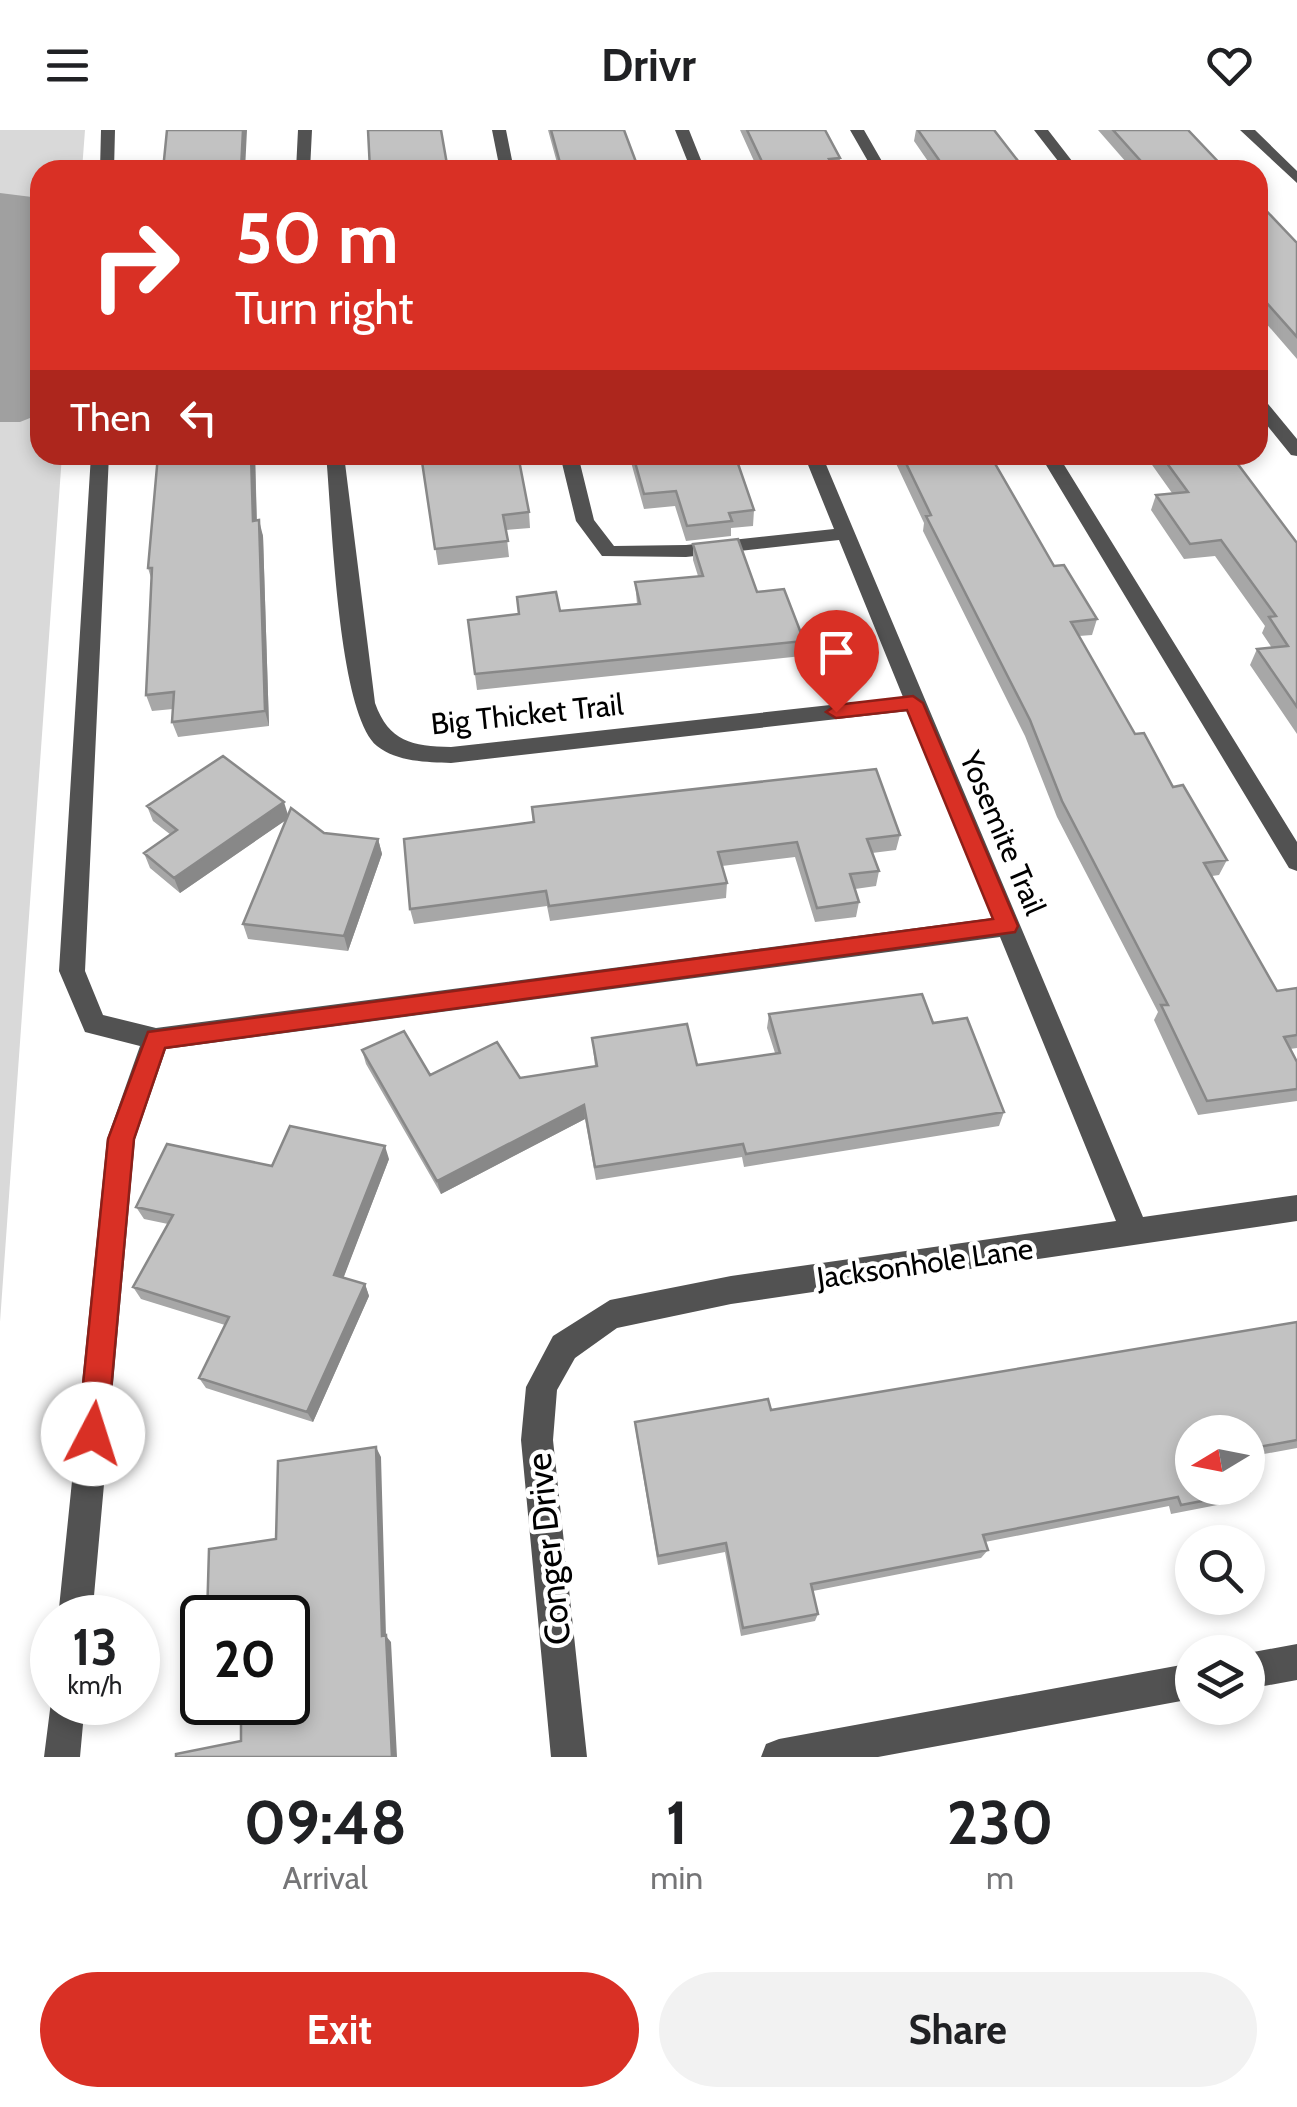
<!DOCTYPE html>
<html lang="en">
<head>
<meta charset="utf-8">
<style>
  :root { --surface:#fff; --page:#f2f2f2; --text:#202124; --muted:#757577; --accent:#d93025 }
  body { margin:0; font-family:Cabin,sans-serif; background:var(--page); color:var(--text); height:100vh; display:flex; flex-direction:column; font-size:38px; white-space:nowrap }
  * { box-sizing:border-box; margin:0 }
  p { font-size:32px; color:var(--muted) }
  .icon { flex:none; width:55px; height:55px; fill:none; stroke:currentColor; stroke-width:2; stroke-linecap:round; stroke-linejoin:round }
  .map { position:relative; height:1627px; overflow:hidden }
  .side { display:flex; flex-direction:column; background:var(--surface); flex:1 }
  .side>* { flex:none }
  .guide { position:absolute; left:30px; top:30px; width:1238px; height:305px; border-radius:30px; box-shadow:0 5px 15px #0003; background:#d93025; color:#fff; overflow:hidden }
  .needle { width:65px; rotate:260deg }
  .buttons { position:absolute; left:1175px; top:1285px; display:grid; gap:20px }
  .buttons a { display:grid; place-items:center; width:90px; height:90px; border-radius:50%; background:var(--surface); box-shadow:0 5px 15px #0003; font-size:50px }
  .speed { position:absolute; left:30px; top:1465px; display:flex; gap:20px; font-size:50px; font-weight:700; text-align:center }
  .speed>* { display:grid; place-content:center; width:130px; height:130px; border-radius:50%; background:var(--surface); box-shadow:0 5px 15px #0003; line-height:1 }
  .speed small { font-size:25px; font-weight:400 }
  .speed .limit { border:5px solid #111; border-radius:15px; background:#fff; color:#111 }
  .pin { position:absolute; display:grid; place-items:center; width:85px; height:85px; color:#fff; margin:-102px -42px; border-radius:50% 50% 50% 0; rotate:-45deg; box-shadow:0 0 10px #0007 }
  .pin .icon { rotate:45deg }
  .me { position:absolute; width:110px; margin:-55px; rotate:5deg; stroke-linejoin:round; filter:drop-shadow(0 0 8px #0008) }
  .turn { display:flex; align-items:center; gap:35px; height:210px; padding:0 40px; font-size:45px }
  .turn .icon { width:130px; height:130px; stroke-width:2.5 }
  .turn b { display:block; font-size:70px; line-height:85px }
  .then { display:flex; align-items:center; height:95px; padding:0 40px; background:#0003; gap:20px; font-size:38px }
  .eta { display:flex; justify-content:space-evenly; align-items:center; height:170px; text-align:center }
  .eta b { font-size:60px; font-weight:700; line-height:70px }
  .button { display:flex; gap:20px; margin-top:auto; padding:20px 40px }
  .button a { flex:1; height:115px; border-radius:60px; background:var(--accent); color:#fff; font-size:40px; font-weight:700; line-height:115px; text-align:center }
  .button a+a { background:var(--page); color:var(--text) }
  header { display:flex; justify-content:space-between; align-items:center; height:130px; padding:0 40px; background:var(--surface); font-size:45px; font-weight:700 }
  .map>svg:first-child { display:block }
  .green { fill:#d9d9d9 }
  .water { fill:#a0a0a0 }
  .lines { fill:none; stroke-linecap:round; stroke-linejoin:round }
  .minor { fill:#525252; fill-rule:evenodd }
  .wall { fill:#a7a7a7 }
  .shaded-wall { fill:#888 }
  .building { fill:#c2c2c2; stroke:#888; stroke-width:2.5 }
  .route { fill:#d93025; stroke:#8d1f18; stroke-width:2.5 }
  .labels { text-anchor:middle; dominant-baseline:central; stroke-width:9; stroke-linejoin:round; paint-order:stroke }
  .street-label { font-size:30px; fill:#000; stroke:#fff }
  .near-street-label { font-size:35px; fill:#000; stroke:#fff }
</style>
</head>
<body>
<header><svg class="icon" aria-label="menu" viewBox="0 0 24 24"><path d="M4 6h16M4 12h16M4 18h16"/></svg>Drivr<svg class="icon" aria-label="heart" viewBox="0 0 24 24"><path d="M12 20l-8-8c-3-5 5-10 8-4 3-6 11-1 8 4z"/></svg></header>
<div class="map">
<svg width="1297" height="1627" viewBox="0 0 1297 1627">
  <rect width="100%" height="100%" fill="#fff"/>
  <path class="green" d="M0,0H85L82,40H40V325H62L0,1192Z"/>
  <path class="water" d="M0,63L40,68V284L20,292H0Z"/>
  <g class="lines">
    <path class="minor" d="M101,0H115L114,40H100Z
      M298,0H312L310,40H296Z
      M492,0H506L514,40H500Z
      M675,0H689L705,40H691Z
      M850,0H864L887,40H873Z
      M1034,0H1048L1079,40H1065Z
      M1240,0H1255L1297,41V53Z
      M1258,268L1264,269L1297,309V326L1291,325L1258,284Z
      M91,325H109L85,841L103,885L156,898L993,788L908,581L451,633C427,632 397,632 377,616C337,582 332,384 326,325H344L375,573C389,612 412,616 451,617L903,567L839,410L686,427L602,426L576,391L560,325H578L594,390L614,416L686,415L834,399L804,325H822L1143,1087L1297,1065V1091L731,1174L617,1198L575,1228L557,1260L553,1310L587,1627H551L521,1310L526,1257L553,1206L610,1170L731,1146L1116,1091L1000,807L166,919L135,1009L92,1488H58L107,1009L140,916L85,902L59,841Z
      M1040,325H1058L1297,712V741L1289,738Z
      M1297,1514V1550L1248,1559V1523Z
      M1192,1533V1569L878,1627H761L766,1614L779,1609Z
      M52,1564V1572H85L80,1627H44Z"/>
  </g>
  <path class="wall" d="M548,0H624L639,40H559Z
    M740,0H825L840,28L839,40H758Z
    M916,0H994L1025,40H934L914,11Z
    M1098,0H1188L1226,40H1133Z
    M1258,72L1297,113V229L1258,184Z
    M158,325H255L257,391L263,406L269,596L178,607L172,592L173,579L152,581L146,565L151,448L148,438Z
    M421,325L529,382L530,398L506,400L509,427L438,435Z
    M629,325H735L754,380L753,396L731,398V406L686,411L675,376L644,379Z
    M892,325H993L990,326L1054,436L1097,489L1092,505L1079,506L1135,604L1227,730L1219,745L1212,746L1277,861L1297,858V918L1290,919L1297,932V971L1198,985L1154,890L1158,882L1057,687L1025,606L923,401L924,393Z
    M1145,325H1231L1297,413V604L1250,535L1257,519L1272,518L1262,503L1265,496L1215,426L1184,429L1151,380L1156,365L1172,363Z
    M693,414L757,462L804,511L802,526L477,560L468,490L519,484L517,467L560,481L637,474L635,452L698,446L693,430Z
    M147,676L288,686L324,703L378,709L382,724L348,821L248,809L243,794L287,689L180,763L150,738L144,723L171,705L153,691Z
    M532,677L900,705L896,720L872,723L879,741L876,756L855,759L859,772L856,787L815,792L795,727L722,736L727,753L726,768L550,791L547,776L414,794L410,779L533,692Z
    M769,884L933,893L1004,982L999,996L744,1037L742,1027L596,1050L585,989L441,1064L366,934L362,920L430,945L520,948L595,936L592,908L697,935L775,923L767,898Z
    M389,1029L343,1148L365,1154L369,1166L313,1292L206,1258L199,1248L225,1195L141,1169L133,1157L168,1094L144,1089L136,1077L272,1036Z
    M1297,1192V1318L1248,1327V1302H1192L1249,1362L1238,1371L1171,1384L1169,1376L985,1412L988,1420L981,1428L813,1461L818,1484L815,1491L741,1506L725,1422L658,1435L636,1303L635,1292L771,1280Z"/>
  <path class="shaded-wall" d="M243,0H247L245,40H241Z
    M251,325H255L257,407L253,391Z
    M259,390L263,406L269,596L265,581Z
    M284,672L289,688L180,763L174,748Z
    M378,709L382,724L348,821L344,806Z
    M584,975L585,989L441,1064L437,1051Z
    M385,1016L389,1029L340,1157L334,1145Z
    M365,1154L369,1166L313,1292L307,1282Z
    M376,1317L381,1327L386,1506L391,1512L397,1627H392L382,1506Z"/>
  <path class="building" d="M167,0H243L241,40H163Z
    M368,0H441L448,40H370Z
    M551,0H624L639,40H562Z
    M747,0H825L840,28L829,29L836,40H766Z
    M918,0H994L1025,40H946Z
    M1113,0H1188L1226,40H1149Z
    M1258,72L1297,113V207L1258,163Z
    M158,325H251L253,391L259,390L265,581L172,592L174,562L146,565L152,438H148Z
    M421,325H518L529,382L503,385L508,411L435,419Z
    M633,325H735L754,380L729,383L732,391L687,396L676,361L644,364Z
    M902,325H990L1054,436L1064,435L1097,489L1071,492L1135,604L1144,603L1173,657L1183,655L1227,730L1204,733L1277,861L1297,858V905L1284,907L1297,932V959L1207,971L1161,875H1168L1062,671L1030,590L926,386L931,385Z
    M1161,325H1231L1297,413V577L1257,519L1288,516L1269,487L1276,486L1221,410L1190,414L1156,365L1188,362Z
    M738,409L757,462L784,459L804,511L475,544L468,490L519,484L517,467L556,462L560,481L640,474L635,452L703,446L693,414Z
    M223,626L284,672L174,748L144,723L177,700L147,676Z
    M876,639L900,705L867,709L879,741L850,744L859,772L817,778L797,712L718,722L727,753L549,776L546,761L410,779L404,709L534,692L532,677Z
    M291,678L324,703L378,709L344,806L243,794Z
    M922,864L933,893L967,888L1004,982L746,1024L743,1014L595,1037L584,975L437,1051L362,920L404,901L430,945L497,912L520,948L597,936L592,908L687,894L697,935L780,923L769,884Z
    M290,996L385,1016L334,1145L365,1154L307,1282L199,1248L229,1187L133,1157L173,1085L136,1077L167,1014L272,1036Z
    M1297,1192V1310L1248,1319V1302H1192V1358H1247L1249,1362L1181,1375L1178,1367L983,1405L988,1420L811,1454L818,1484L743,1498L726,1413L658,1426L635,1292L768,1269L771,1280Z
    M376,1317L382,1506L386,1505L392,1627H176V1624L241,1611V1572H288V1488H207L209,1419L276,1409L278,1331Z"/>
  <path class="route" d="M913,566L923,573L1018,796L1015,802L165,918L134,1009L107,1304L103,1314L93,1318L82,1314L78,1304L108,1009L148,902L993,789L907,580L836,588L826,582L836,575Z"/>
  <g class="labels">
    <g class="street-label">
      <text transform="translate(527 584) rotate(-6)">Big Thicket Trail</text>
      <text transform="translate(1003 703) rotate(67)">Yosemite Trail</text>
      <text transform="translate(925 1133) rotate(-8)">Jacksonhole Lane</text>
    </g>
    <g class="near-street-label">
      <text transform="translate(548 1419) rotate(-96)">Conger Drive</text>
    </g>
  </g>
</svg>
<div class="buttons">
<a><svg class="needle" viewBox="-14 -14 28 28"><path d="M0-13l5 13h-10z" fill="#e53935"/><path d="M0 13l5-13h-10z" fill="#757577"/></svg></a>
<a><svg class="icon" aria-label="search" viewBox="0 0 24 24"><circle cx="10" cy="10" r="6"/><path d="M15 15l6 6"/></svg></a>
<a><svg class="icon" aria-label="layers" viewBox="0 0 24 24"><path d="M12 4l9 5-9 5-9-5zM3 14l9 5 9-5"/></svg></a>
</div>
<div class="speed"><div>13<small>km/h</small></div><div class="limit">20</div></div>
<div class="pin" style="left:836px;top:582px;background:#d93025"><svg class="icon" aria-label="arrive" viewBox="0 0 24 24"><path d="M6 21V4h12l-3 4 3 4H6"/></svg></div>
<svg class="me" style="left:93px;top:1304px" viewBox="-20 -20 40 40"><circle r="19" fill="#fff"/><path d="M0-13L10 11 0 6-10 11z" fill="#d93025"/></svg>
<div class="guide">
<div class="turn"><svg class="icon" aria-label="right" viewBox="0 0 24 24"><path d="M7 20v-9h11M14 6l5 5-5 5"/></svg><div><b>50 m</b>Turn right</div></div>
<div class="then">Then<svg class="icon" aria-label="left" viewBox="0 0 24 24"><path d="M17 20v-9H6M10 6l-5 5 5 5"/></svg></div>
</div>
</div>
<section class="side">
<div class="eta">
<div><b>09:48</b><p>Arrival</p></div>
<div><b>1</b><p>min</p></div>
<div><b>230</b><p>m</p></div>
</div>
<div class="button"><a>Exit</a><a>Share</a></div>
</section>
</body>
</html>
